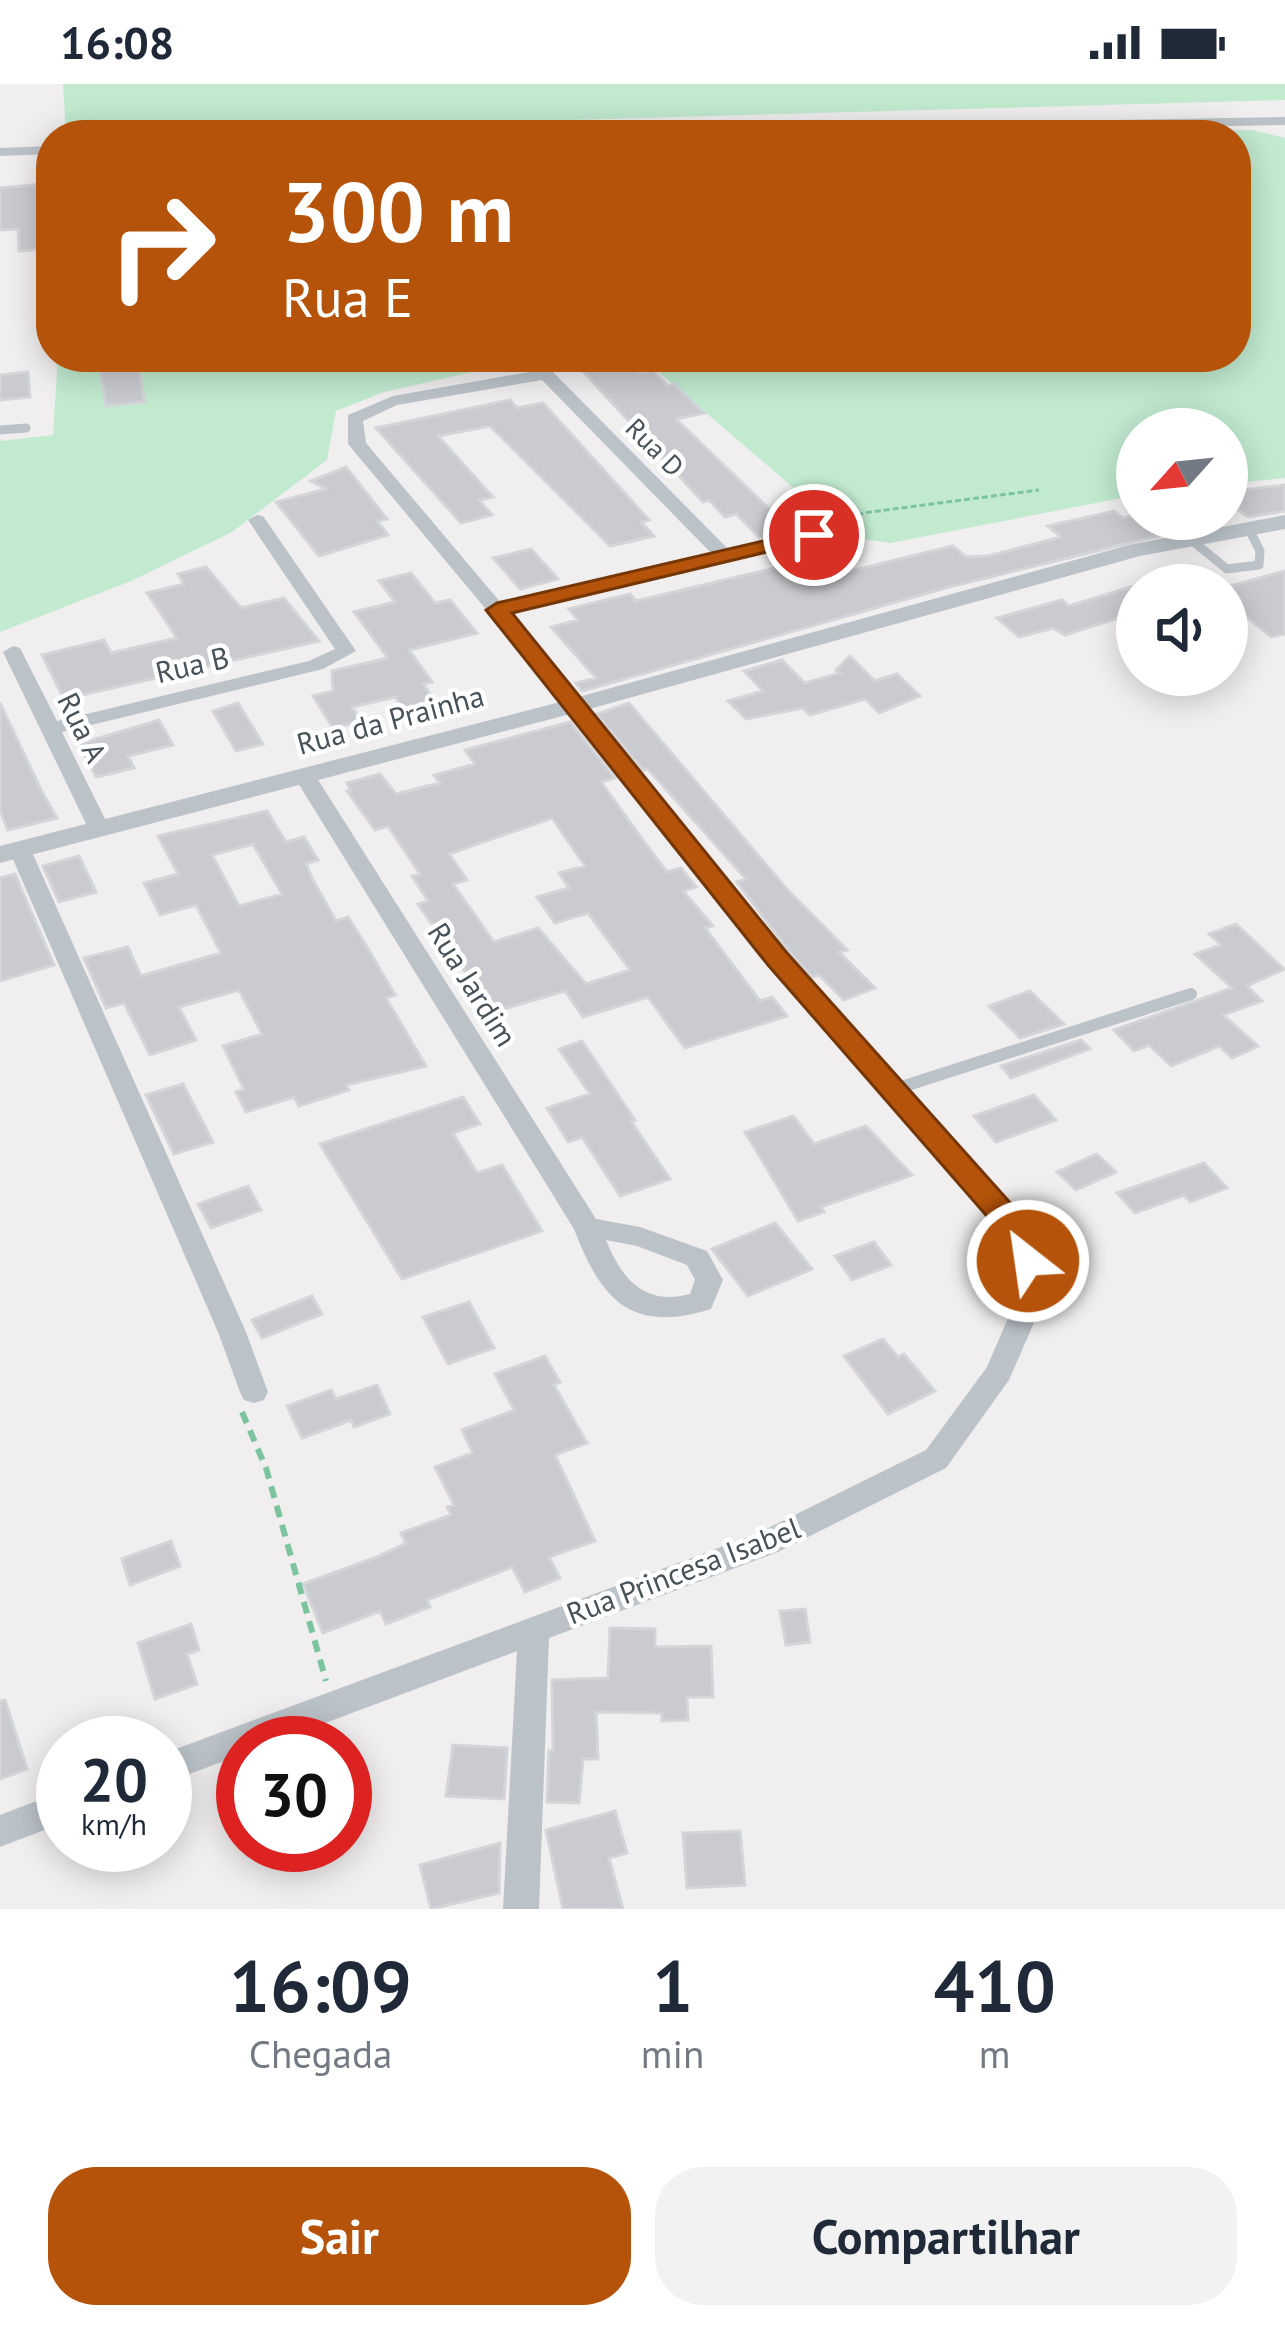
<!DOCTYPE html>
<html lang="pt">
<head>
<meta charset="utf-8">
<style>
  :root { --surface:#fff; --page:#f2f2f3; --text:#1f2937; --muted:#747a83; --accent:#b45309 }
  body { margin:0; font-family:"PT Sans",sans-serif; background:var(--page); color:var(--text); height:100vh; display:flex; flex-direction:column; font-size:45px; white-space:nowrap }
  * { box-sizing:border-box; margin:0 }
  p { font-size:39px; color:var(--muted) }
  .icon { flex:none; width:66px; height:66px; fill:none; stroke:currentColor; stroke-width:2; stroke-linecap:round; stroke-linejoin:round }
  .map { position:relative; height:1825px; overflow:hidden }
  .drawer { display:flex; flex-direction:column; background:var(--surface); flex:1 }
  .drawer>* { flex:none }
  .hud { position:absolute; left:36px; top:36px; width:1215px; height:252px; border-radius:48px; box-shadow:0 6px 30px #0003; background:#b45309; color:#fff; overflow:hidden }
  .needle { width:78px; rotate:243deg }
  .fabs { position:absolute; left:1116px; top:324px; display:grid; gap:24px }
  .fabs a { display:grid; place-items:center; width:132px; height:132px; border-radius:50%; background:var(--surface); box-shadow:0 6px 30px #0003; font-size:60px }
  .speed { position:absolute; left:36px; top:1632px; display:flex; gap:24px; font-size:60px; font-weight:700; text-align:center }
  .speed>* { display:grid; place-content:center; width:156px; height:156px; border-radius:50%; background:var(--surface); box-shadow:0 6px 30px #0003; line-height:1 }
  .speed small { font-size:30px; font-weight:400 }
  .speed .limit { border:18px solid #d22; background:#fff; color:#111 }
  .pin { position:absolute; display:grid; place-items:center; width:102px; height:102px; color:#fff; margin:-51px; border:6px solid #fff; border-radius:50%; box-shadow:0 3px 12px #0007 }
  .me { position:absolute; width:132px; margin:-66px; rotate:330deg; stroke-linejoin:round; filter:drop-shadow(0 0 9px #0008) }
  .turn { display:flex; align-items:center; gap:42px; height:252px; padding:0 48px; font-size:54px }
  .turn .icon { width:156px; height:156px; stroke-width:2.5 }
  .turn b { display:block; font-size:84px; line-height:102px }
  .eta { display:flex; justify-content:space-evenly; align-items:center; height:204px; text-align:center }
  .eta b { font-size:72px; font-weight:700; line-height:84px }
  .action { display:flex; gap:24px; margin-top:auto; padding:24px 48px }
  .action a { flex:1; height:138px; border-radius:48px; background:var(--accent); color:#fff; font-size:48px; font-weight:700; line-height:138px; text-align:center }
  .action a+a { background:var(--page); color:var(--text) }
  .status { display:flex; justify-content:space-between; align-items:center; height:84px; padding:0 60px; background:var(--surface); direction:ltr }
  .status svg { height:33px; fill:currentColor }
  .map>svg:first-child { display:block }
  .green { fill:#c1eacf }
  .building { fill:#c9cbd0; stroke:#d3d5d9; stroke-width:3; fill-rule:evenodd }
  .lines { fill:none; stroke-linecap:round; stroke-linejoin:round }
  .path-far1 { stroke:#7cc49e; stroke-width:3; stroke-dasharray:6 3; stroke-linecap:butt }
  .path { stroke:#7cc49e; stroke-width:6; stroke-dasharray:12 8; stroke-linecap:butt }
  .service-far2 { stroke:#bbc3c9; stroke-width:8 }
  .service-far1 { stroke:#bbc3c9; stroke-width:9 }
  .service { stroke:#bbc3c9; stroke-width:12 }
  .minor { fill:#bbc3c9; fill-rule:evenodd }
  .tertiary { fill:#bbc3c9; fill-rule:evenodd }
  .route { fill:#b45309; stroke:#753606; stroke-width:3 }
  .labels { text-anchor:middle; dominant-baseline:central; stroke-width:9; stroke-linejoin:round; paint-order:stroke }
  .far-street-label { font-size:27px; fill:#485259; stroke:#fff }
  .street-label { font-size:30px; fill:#485259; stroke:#fff }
</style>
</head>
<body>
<div class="status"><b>16:08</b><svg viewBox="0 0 49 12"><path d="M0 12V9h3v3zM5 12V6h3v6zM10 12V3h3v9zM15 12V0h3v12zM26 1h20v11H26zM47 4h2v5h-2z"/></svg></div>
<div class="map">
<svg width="1285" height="1825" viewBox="0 0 1285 1825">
  <rect width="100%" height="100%" fill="#f0eeee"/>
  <path class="green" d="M63,0H1285V16L66,50Z
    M1252,46L1285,54V394L1227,400V345H1137V411L890,459L851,453L656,286L612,273H1236V51H1060Z
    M58,273H539L384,308L336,327L327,376L232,448L131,497L0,548V357L53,351Z"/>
  <path class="building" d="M44,100L49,164L19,167L18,145L0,146V104Z
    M624,273L640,289L652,286L668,302L674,300L704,329L676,335L790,445L759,453L736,430L725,433L709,416L703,418L579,283Z
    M138,282L145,318L106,322L100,286Z
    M28,288L30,313L0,316V291Z
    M510,316L517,324L543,319L649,436L641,438L654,452L610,462L490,342L438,352L493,413L479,416L492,431L461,439L376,344Z
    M346,383L387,435L377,437L388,451L319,472L276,418L326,405L311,397Z
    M1285,401V427L1248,433L1227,418V408Z
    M1114,427L1123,434L1137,431V435H1198L1199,442L949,503L582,607L576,599L596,594L551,543L578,536L569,525L601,517L630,510L636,517L792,480L810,497L953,462L966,473L988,472L1061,453L1048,442Z
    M531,465L558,495L520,505L493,474Z
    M206,483L241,524L284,514L319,557L64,615L42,571L104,556L111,569L177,554L147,509L184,500L178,490Z
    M1285,487V550L1271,553L1248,534L1227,540V503Z
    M411,489L435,519L450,516L477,549L409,566L432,598L423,600L441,625L409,634L395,613L352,623L361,637L333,644L313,612L333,607L332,587L388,574L354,528L395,518L379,497Z
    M1137,501V528L1065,551L1053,544L1019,553L997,534L1062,516L1069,522Z
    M850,572L875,597L897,590L920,612L879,629L865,615L810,631L803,624L746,635L728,617L763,607L744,587L782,576L805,599L840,589L836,586Z
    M0,619L42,708L57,734L8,746L0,727Z
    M238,619L263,660L236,667L213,627Z
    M629,619L786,804L847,866L839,868L875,904L844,916L819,891L812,893L789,867L737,798L746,795L648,685L643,686L597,630Z
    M159,636L173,661L128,672L134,684L96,693L79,660Z
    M570,638L615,694L601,698L645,759L667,788L681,784L696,803L683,807L713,842L705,844L760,917L772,913L787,932L685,964L648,913L583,933L565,907L493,928L418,820L428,817L412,792L420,790L388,742L375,746L347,707L351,706L347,699L380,690L396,710L440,699L434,691L475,680L465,666ZM552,734L585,782L559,789L569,804L537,813L555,839L588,829L630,886L586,900L538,844L494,858L453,800L467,796L449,770Z
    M267,727L286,758L304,753L318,776L306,780L313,796L336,837L348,833L364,858L395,911L386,914L426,982L346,1001L349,1006L299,1022L294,1013L246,1028L236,1008L244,1005L223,962L262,950L239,906L179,923L196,956L150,971L124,919L106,924L84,874L128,863L141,892L221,869L196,821L160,831L144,799L178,790L158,752ZM253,760L282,810L239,822L212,771Z
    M79,772L96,808L59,818L43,782Z
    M15,790L54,881L0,897V794Z
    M1236,840L1284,885L1247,902L1262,917L1223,931L1258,962L1232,974L1219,962L1171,982L1149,961L1134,967L1114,946L1232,904L1195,870L1221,861L1209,850Z
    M1030,907L1064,940L1020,954L989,922Z
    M1081,956L1090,965L1011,994L1001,982Z
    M582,957L635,1036L631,1037L670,1095L620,1112L582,1053L568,1058L547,1024L590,1010L559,965Z
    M183,1000L213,1058L174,1070L146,1011Z
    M1034,1011L1056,1036L996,1058L974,1032Z
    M463,1013L480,1040L453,1049L477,1089L502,1081L542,1147L402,1195L320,1060Z
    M793,1032L814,1060L866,1042L912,1091L821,1123L824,1128L798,1137L745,1048Z
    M1097,1070L1116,1088L1076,1106L1057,1088Z
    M1204,1079L1227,1104L1190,1118L1184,1111L1135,1129L1117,1109Z
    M248,1102L261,1126L211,1144L198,1120Z
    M775,1139L812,1185L748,1212L712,1165Z
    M874,1158L891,1181L852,1196L835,1172Z
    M312,1212L322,1230L262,1254L252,1236Z
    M469,1218L494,1264L448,1280L423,1233Z
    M883,1255L898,1273L904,1270L935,1307L888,1330L844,1272Z
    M545,1272L560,1298L554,1301L587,1359L555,1371L595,1457L549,1473L560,1494L525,1508L512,1483L427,1516L430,1523L386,1540L380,1527L323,1549L303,1500L377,1473L406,1459L401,1449L451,1431L447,1423L454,1421L435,1383L473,1369L462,1346L514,1326L495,1290Z
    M377,1301L390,1330L354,1343L351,1336L302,1354L287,1322L331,1306L336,1315Z
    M171,1457L180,1482L130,1501L122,1475Z
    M805,1525L810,1558L786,1561L780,1527Z
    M191,1540L199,1566L187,1570L197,1600L155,1615L138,1559Z
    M610,1544L655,1545V1563L711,1562L713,1613H687L688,1636L662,1637V1629L596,1628L598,1675H583L579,1719L547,1718L549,1667H553L552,1596L608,1594Z
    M5,1616L27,1685L0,1695V1617Z
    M453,1661L507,1664L504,1715L446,1712Z
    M615,1727L627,1769L609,1774L623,1825H563L546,1746Z
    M740,1747L745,1801L687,1804L683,1749Z
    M500,1759L499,1809L431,1825L420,1781Z"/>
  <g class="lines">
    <path class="path-far1" d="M833,443L863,429L1039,406"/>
    <path class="path" d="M242,1328L266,1384L326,1597"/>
    <path class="service-far2" d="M483,51L1285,37
      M0,68L51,66"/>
    <path class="service-far1" d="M0,346L26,344
      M1190,455L1227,485L1259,481L1260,467L1248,443"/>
    <path class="service" d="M892,1006L1191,910"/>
    <path class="minor" d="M546,285L552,287L729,466L814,445L823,451L820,455L509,529L786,870L1030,1143L1049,1204L1009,1296L946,1384L778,1468L549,1554L539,1825H503L517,1567L272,1659H243V1670L165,1699V1669L756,1450L926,1366L987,1283L1021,1204L1008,1154L770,880L490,530L348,360V331L393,312ZM542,296L712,470L501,519L366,359L363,337L397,321Z
      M257,431L263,432L356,567L323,585L62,648L110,745L99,752L91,750L3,568L13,562L20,564L57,637L309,577L335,565L248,436Z
      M304,685L315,691L596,1135L640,1143L707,1167L723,1196L711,1225C631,1250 601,1216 574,1145L293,691ZM606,1156L637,1162L687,1181L695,1196L690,1210C645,1222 622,1196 606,1156Z
      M20,759L31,766L246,1248L268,1308L264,1316L254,1319L244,1316L240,1308L218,1248L9,766Z
      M63,1707V1739L0,1763V1731Z"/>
    <path class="tertiary" d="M1285,431V445L1140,472L582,627L0,779V762L564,617L1129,461Z"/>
  </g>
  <path class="route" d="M814,445L824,451L821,455L512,529L787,869L1031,1142L1043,1177L1038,1185H1017L1006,1154L768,881L486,526L497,519Z"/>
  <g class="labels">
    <g class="far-street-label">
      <text transform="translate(655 363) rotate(45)">Rua D</text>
    </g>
    <g class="street-label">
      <text transform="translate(192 580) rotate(-13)">Rua B</text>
      <text transform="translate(390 635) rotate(-15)">Rua da Prainha</text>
      <text transform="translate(83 643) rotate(64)">Rua A</text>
      <text transform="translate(473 900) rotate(58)">Rua Jardim</text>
      <text transform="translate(683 1486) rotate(-21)">Rua Princesa Isabel</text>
    </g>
  </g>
</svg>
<div class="fabs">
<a><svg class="needle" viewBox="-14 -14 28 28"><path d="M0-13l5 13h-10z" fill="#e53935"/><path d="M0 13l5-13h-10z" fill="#747a83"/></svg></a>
<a><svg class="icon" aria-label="sound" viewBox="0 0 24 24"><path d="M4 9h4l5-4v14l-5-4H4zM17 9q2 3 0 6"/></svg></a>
</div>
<div class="speed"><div>20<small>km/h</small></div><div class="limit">30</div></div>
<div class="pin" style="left:814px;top:451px;background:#d93025"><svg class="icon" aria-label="arrive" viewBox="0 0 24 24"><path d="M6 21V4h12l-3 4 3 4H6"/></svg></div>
<svg class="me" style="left:1028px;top:1177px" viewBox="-20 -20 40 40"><circle r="17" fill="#b45309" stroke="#fff" stroke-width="3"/><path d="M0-11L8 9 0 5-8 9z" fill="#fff"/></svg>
<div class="hud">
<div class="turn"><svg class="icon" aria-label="right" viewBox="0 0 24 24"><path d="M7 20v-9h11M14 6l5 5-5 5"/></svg><div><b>300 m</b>Rua E</div></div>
</div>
</div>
<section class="drawer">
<div class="eta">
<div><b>16:09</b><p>Chegada</p></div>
<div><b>1</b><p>min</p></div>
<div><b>410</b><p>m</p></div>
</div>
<div class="action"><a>Sair</a><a>Compartilhar</a></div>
</section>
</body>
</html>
